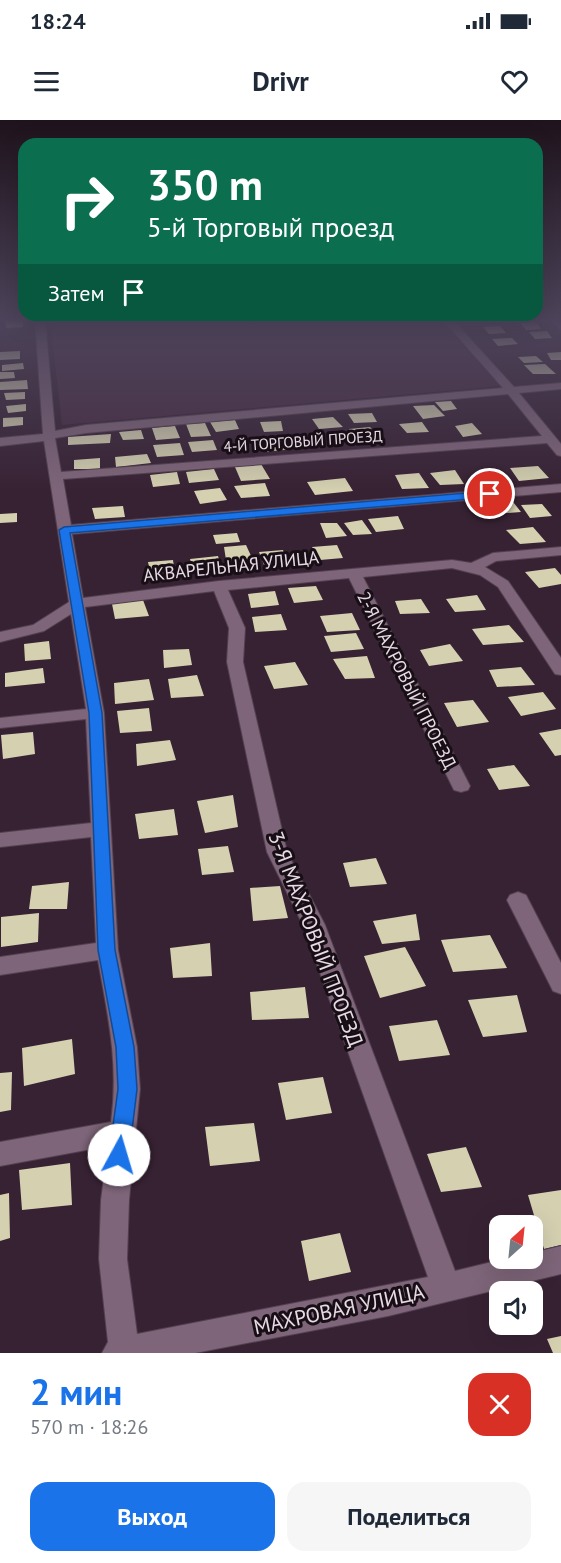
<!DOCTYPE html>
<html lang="ru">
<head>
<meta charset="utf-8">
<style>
  :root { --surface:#fff; --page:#f6f6f7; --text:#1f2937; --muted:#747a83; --accent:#1a73e8 }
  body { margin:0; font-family:"PT Sans",sans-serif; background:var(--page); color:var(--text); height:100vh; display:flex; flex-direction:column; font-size:22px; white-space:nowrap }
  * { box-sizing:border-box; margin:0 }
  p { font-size:20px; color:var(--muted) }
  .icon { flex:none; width:33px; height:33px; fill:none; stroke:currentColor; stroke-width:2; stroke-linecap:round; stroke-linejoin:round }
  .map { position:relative; height:1233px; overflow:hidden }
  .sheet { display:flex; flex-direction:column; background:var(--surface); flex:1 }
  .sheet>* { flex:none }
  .guide { position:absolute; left:18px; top:18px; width:525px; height:183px; border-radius:18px; box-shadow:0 6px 24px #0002; background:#0b6e4f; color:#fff; overflow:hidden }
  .needle { width:39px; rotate:27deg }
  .buttons { position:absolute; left:489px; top:1095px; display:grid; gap:12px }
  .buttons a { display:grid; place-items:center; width:54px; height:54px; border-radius:12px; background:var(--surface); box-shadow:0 6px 24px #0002; font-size:30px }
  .pin { position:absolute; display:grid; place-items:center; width:51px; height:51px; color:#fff; margin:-26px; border:3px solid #fff; border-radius:50%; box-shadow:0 2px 6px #0007 }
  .me { position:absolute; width:66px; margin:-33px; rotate:6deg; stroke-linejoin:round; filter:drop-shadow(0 0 4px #0008) }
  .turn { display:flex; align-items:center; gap:21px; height:126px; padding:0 30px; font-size:27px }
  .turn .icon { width:78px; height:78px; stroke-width:2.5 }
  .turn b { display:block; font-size:42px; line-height:51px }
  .then { display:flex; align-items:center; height:57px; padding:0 30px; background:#0003; gap:12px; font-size:22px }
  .round { display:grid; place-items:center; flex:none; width:63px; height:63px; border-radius:18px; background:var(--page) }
  .head { display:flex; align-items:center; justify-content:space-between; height:102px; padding:0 30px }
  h1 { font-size:36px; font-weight:600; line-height:45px; color:var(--accent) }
  .cta { display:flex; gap:12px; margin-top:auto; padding:12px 30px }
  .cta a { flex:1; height:69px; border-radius:18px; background:var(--accent); color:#fff; font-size:24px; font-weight:600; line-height:69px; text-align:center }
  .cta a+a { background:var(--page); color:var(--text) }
  .status { display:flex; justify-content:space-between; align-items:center; height:42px; padding:0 30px; background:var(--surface); direction:ltr }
  .status svg { height:16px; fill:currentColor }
  header { display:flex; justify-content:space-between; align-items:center; height:78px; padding:0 30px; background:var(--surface); font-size:27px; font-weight:600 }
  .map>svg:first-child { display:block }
  .built { fill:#472c41 }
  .building { fill:#d4d0b0 }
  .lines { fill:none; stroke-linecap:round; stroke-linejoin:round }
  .minor-casing { stroke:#53404f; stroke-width:2 }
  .minor { fill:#7e6579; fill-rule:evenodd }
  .route { fill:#1a73e8; stroke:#114b97; stroke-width:1.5 }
  .labels { text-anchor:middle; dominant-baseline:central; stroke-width:6; stroke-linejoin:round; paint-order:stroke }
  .far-street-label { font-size:15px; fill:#e8dae5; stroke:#180f16 }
  .street-label { font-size:18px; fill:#e8dae5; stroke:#180f16 }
  .near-street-label { font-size:21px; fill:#e8dae5; stroke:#180f16 }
</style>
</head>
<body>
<div class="status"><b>18:24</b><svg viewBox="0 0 49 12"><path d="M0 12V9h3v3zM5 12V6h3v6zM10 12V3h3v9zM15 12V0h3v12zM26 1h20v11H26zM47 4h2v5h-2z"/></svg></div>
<header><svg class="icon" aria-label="menu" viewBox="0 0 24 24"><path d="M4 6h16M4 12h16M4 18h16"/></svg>Drivr<svg class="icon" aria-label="heart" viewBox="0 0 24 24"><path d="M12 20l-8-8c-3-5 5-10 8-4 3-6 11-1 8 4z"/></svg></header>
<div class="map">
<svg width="561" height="1233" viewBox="0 0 561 1233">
  <rect width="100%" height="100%" fill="#372233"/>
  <path class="built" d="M50,199H439L500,266L62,305Z"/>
  <path class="building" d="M23,200V207L6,208L5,201Z
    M536,202L541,209L526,210L520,203Z
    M500,206L506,213L489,214L483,207Z
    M547,211L552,218L535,219L529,212Z
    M512,218L518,224L498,226L492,219Z
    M20,231V239L0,240V232Z
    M561,232V240H551L547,233Z
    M536,236L543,242L524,243L518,237Z
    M23,243L24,249L2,251V245Z
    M545,244L556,254H533L524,245Z
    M0,252H14L15,258L0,259Z
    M27,260L28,269L0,270V262Z
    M25,272V279L6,280L4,273Z
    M451,281L457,289L443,291L435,282Z
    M26,284V291L8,293L6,286Z
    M434,285L445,296L423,299L413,286Z
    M372,293L377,302L354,303L348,294Z
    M23,297V305L3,307V298Z
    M333,297L343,307L319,309L312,299Z
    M235,300L239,309L216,312L210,302Z
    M281,301L283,311L264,312L260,302Z
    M422,302L429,312L407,313L399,304Z
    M205,303L211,316L191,317L186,304Z
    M472,303L482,314L463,317L455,306Z
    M175,306L180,318L156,320L152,308Z
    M370,307L377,315L355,317L349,309Z
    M141,310L144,319L123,320L119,312Z
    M111,314L110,323L68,325V317Z
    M213,320L217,330L192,332L188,322Z
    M288,320L293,329L265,332L261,323Z
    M180,323L184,335L157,337L153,325Z
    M147,334L151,343L116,347L115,337Z
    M100,338V349H74V340Z
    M261,344L270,359L241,361L235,347Z
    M538,346L549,358L519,361L510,348Z
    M214,349L219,360L189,363L186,352Z
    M455,350L464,364L440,365L430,353Z
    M177,352L180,364L153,367L150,355Z
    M419,353L429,368L402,369L395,355Z
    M345,358L353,371L315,375L307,362Z
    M265,363L270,376L241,378L234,366Z
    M220,368L227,380L200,384L194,371Z
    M510,378L521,392L494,394L485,381Z
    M542,384L552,396L530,398L521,385Z
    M123,386L125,397L95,399L92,388Z
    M17,393V402L0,403V394Z
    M398,396L404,409L376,412L368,399Z
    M362,400L372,414L353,415L344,403Z
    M320,403H337L347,416L326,418Z
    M533,407L546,422L520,424L506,410Z
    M237,413L240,422L216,424L213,415Z
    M246,425L252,438L240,444L226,440L224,427Z
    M337,425L343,438L320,440L312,427Z
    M283,430L287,444L264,445L259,432Z
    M218,436L222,450L194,452L190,439Z
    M173,440L175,454L151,456L148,442Z
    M555,448L561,455V464L539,468L525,452Z
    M316,466L323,480L294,483L288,468Z
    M275,471L279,485L251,488L248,474Z
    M477,475L486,490L455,492L446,479Z
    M421,479L430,493L400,494L395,481Z
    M143,480L149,496L115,499L112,484Z
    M352,493L360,510L327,512L320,496Z
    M281,494L287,510L255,512L252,497Z
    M509,505L524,522L483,525L472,509Z
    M356,513L364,529L331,532L324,516Z
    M49,521L51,539L25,541L24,524Z
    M450,524L463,541L429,546L420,530Z
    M189,529L192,545L164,548L163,530Z
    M367,536L375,558L345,559L333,539Z
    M295,542L308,565L274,569L264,546Z
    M521,547L535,565L497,567L489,550Z
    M43,548L45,563L5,567V553Z
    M197,555L204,576L171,578L168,559Z
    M149,559L154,580L115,584L114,563Z
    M543,572L556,589L521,596L508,577Z
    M473,580L489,602L457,607L444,583Z
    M149,588L152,611L120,613L117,591Z
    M561,609V635L555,636L539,613Z
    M33,612L35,634L3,639L1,615Z
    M170,620L176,640L137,646L136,624Z
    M514,645L530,666L499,670L487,649Z
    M233,675L238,707L205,713L197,681Z
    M174,689L178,715L139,719L135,694Z
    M228,726L234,752L202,755L198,729Z
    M376,738L387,764L350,767L343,743Z
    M69,762L67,789H29L32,766Z
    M280,766L288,798L253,801L250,768Z
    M39,793L38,822L1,827V797Z
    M416,794L420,820L382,824L373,801Z
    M490,815L507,848L453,852L441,820Z
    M210,823L212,856L173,858L170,828Z
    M405,827L426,866L380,878L364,836Z
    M305,867L309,898L252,900L250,872Z
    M517,875L527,912L483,917L468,880Z
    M437,900L450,935L399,941L389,906Z
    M72,919L75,954L24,966L22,928Z
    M12,952L11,990L0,992V953Z
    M323,957L332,993L286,1000L278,963Z
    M254,1003L260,1041L210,1046L205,1007Z
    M466,1027L482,1067L441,1072L427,1034Z
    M70,1043L72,1085L22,1090L19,1050Z
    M561,1070V1125L544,1129L528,1075Z
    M9,1073L10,1118L0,1121V1075Z
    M340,1113L351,1152L309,1161L301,1121Z
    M561,1216V1233H553L547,1219Z"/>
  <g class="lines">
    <g class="minor-casing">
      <path id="minor" d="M35,199H45L55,311L86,305L503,268L442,199H452L514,267L561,263V269L519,273L561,324V336L557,335L547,323L63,359L71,405L561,364V372L72,414L83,478L219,461L452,440L471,443L493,433L561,427V435L496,441L485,447L508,461L561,538V555L555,554L498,467L480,455L452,448L363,457L470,666L468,670L461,672L454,670L452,666L349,458L228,470L245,508L243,542L287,732L325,805L455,1151L508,1138H532V1133L561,1126V1154L388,1196L195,1233H102L108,1222L99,1139L101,1080L108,1026L0,1046V1022L111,1002C119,943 108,897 98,840L0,855V837L96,823L91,717L0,727V713L91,703L86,599L0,608V598L86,589L71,494L44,511L0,522V512L33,505L69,482L44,321L0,326V318L43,314ZM508,274L542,316L61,352L55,318L86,313ZM214,471L229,508L227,542L267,732L303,805L428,1157L137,1214L127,1139L129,1080L140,969L137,927L118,830L104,593L85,487Z
        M548,199H558L561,201V210Z
        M518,772L526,775L561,843V874L553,871L507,780L510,775Z"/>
    </g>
    <use href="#minor" class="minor"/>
  </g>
  <linearGradient id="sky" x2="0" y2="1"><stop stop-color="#1e131c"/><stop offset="0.54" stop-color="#4d445b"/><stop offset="1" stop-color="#4d445b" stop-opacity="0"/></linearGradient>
  <rect width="561" height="371" fill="url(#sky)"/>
  <path class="route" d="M490,371L495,374L494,377L70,413L102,593L115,830L134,927L137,969L129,1035L126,1041L119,1044L112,1041L109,1035L118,969L116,927L98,830L89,593L59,410L64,407Z"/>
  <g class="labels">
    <g class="far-street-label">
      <text transform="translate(303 321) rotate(-4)">4-Й ТОРГОВЫЙ ПРОЕЗД</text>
    </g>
    <g class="street-label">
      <text transform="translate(231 446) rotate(-6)">АКВАРЕЛЬНАЯ УЛИЦА</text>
      <text transform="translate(407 560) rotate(63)">2-Я МАХРОВЫЙ ПРОЕЗД</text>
    </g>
    <g class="near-street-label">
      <text transform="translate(316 819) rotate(69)">3-Я МАХРОВЫЙ ПРОЕЗД</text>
      <text transform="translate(339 1189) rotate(-12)">МАХРОВАЯ УЛИЦА</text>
    </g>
  </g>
</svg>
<div class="buttons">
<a><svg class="needle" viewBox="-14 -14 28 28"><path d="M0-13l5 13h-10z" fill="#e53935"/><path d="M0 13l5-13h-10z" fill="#747a83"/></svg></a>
<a><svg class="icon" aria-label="sound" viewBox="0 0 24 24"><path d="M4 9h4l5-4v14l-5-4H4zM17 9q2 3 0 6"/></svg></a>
</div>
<div class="pin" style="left:490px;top:374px;background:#d93025"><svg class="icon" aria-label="arrive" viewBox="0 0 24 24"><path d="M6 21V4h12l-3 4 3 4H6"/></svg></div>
<svg class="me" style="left:119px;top:1035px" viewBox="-20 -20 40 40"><circle r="19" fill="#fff"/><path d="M0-13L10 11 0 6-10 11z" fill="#1a73e8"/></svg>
<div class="guide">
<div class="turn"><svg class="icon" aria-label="right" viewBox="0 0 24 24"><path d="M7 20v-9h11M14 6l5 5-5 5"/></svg><div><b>350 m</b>5-й Торговый проезд</div></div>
<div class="then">Затем<svg class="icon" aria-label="arrive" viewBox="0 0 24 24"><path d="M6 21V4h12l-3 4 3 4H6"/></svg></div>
</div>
</div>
<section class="sheet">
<div class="head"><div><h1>2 мин</h1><p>570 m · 18:26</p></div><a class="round" style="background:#d93025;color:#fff"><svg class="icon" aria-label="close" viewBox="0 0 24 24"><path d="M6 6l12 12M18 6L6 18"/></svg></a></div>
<div class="cta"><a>Выход</a><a>Поделиться</a></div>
</section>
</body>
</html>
